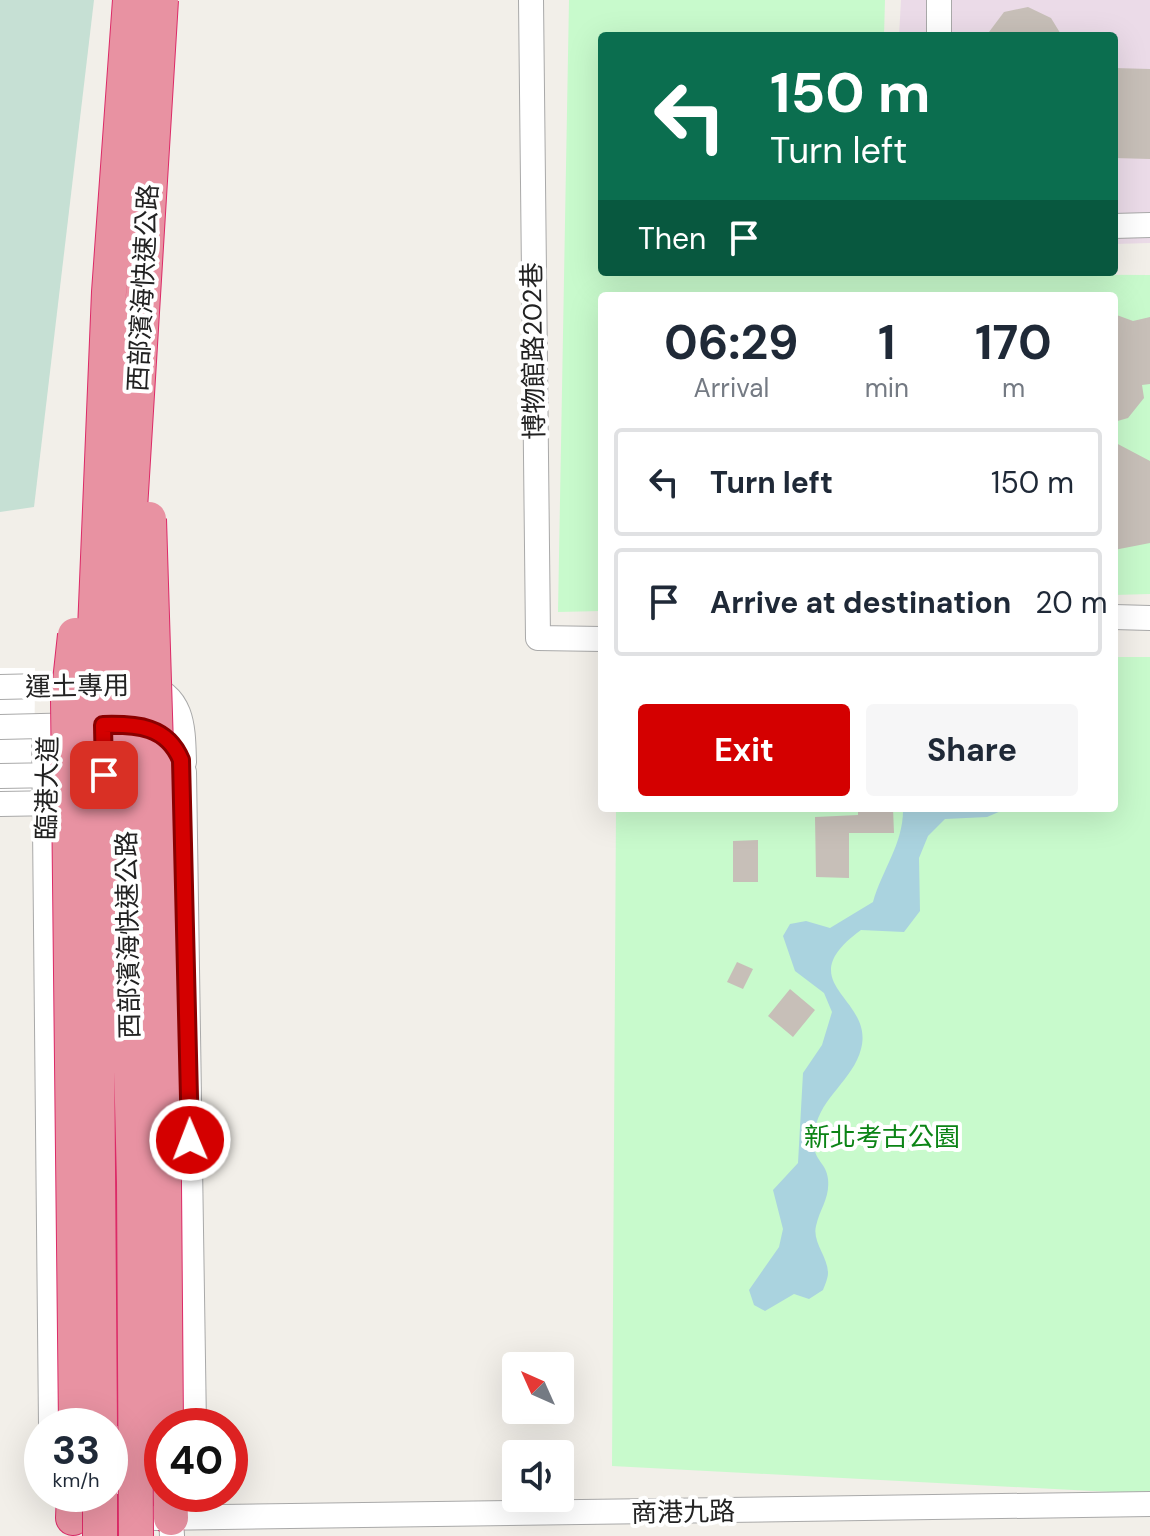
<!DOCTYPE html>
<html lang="en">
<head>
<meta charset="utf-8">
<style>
  :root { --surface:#fff; --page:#f6f6f7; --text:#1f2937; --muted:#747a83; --line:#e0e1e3; --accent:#d40000 }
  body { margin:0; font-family:"DM Sans","Noto Sans TC",sans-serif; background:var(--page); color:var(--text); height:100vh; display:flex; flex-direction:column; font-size:30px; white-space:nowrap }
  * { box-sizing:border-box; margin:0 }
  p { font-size:26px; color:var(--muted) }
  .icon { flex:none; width:44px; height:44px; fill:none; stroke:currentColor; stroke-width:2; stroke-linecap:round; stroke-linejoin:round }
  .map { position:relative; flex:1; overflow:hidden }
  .details { position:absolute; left:598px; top:292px; width:520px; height:520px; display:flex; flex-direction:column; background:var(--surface); border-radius:8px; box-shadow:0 8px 32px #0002 }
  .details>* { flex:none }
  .banner { position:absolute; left:598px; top:32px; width:520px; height:244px; border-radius:8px; box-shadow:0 8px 32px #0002; background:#0b6e4f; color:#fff; overflow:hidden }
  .needle { width:52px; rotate:315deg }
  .buttons { position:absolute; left:502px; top:1352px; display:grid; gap:16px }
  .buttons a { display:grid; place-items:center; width:72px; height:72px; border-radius:8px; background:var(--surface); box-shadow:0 8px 32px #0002; font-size:40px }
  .speed { position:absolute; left:24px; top:1408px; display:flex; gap:16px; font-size:40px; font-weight:700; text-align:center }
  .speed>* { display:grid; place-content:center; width:104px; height:104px; border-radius:50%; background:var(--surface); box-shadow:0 8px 32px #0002; line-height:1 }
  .speed small { font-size:20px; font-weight:400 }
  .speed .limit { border:12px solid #d22; background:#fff; color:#111 }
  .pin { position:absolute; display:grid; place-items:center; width:68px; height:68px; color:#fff; margin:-34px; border-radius:16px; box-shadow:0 4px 12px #0006 }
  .me { position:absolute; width:88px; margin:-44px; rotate:359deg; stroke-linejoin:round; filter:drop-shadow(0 0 6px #0008) }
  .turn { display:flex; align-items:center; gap:28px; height:168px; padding:0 40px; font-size:36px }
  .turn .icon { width:104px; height:104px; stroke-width:2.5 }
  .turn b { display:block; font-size:56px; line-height:68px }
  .then { display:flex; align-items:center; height:76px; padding:0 40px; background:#0003; gap:16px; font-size:30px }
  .eta { display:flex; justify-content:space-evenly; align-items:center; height:136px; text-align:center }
  .eta b { font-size:48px; font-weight:700; line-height:56px }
  .action { display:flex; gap:16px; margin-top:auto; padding:16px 40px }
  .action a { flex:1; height:92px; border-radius:8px; background:var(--accent); color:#fff; font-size:32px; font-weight:700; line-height:92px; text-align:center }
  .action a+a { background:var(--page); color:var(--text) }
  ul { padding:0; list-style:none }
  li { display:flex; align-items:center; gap:24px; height:108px; margin:0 16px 12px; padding:0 24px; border:4px solid var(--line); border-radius:8px }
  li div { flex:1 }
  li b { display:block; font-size:30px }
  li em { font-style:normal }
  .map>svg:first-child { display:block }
  .industrial { fill:#ebdbe8 }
  .wetland { fill:#c6e0d4 }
  .park { fill:#c8facc }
  .water { fill:#aad3df }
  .pier { fill:#fff }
  .building { fill:#c7bfb8 }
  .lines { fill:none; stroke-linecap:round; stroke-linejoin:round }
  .minor-casing { stroke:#a9a9a9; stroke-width:26 }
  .highway-casing { stroke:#dc2a67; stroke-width:36 }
  .minor { stroke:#fff; stroke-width:24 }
  .highway { stroke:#e892a2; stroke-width:34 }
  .highway-bridge-casing { stroke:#dc2a67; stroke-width:36; stroke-linecap:butt }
  .highway-bridge { stroke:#e892a2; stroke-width:34 }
  .route-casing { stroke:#8a0000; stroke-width:20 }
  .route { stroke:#d40000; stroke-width:14 }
  .labels { text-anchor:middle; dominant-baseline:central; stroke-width:8; stroke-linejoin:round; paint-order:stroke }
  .street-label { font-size:26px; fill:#222; stroke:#fff }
  .park-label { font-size:26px; fill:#0c8416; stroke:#fff }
</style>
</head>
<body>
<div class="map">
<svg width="1150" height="1536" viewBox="0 0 1150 1536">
  <rect width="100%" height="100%" fill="#f2efe9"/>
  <path class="industrial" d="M901,0H1150V243L1114,244V36H899Z"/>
  <path class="wetland" d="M0,0H94L34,507L0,512Z"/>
  <path class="park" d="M569,0H885L884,36H602V272L1150,275V594L1114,595V296H602V611L558,612Z
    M1114,657H1150V1494L612,1466L616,808H1114Z"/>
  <path class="water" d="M903,808H1008L987,817L945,819L928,836L919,858L920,911L904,932L861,930C787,984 875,997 861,1049C853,1080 821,1097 815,1129C809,1162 826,1159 828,1179C830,1198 820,1208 816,1226C812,1242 828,1257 828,1273C828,1278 825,1285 823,1290L809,1299L794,1294L765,1311L754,1305L749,1290L779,1247L783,1229L773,1190L798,1163L803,1073L822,1045L832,1012L824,993L795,971L783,936L790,924L806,921L830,928L873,902C882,870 904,843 903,808Z"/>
  <path class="pier" d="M0,668H35L34,808H0Z"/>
  <path class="building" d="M1028,7L1051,18L1062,36H986L1004,12Z
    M1114,68L1150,69V159L1114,158Z
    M1114,314L1133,321L1150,317V384L1142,385L1144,398L1128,418L1114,422Z
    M1114,442L1150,461V543L1114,550Z
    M858,808H893L894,833H849V878L816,877L815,817L858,815Z
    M758,840V882H733V841Z
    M737,962L753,969L743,989L727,982Z
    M790,989L815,1010L793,1037L768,1016Z"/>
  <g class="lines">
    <g class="minor-casing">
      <path id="minor" d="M531,0L538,638L602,639
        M939,36V0
        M1114,226L1150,225
        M1114,617L1150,618
        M145,685C184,695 183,729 184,762
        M0,687L85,685
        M44,726L51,1426
        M0,727L82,725
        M146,727L172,743L184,772L194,1426
        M0,776L58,775
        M0,804L58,803
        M110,1452V1495L125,1518
        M155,1518L1150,1504
        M172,1536L171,1518L192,1494"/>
    </g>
    <g class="highway-casing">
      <path id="highway" d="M170,1494L171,1518
        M73,1518L74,1494"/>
    </g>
    <use href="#minor" class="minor"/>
    <use href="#highway" class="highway"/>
    <g class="highway-bridge-casing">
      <path id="highway-bridge" d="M149,519L162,942L166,1426
        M75,635L68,700L76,1426
        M100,1426L94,654L109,292L130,0
        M100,1494V1536
        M136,1536L134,1183L121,657L161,0"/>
    </g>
    <use href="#highway-bridge" class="highway-bridge"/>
  </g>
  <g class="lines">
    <g class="route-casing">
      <path id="route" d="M104,775L103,725C137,724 167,726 181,760L190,1140"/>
    </g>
    <use href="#route" class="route"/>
  </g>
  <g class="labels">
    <g class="street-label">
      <text transform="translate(143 288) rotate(-87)">西部濱海快速公路</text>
      <text transform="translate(533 351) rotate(-91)">博物館路202巷</text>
      <text transform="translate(77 686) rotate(-1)">運土專用</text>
      <text transform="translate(47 788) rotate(-89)">臨港大道</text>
      <text transform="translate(128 935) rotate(-91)">西部濱海快速公路</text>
      <text transform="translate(683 1512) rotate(-1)">商港九路</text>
    </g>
    <g class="park-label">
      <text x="882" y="1137">新北考古公園</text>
    </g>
  </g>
</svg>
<div class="buttons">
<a><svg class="needle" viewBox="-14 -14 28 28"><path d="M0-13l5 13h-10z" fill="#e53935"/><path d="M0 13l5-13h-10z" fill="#747a83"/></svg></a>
<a><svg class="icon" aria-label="sound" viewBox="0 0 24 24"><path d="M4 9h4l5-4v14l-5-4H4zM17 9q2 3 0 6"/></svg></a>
</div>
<div class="speed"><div>33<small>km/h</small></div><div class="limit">40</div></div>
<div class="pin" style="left:104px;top:775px;background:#d93025"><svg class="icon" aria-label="arrive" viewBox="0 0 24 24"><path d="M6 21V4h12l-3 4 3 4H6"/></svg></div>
<svg class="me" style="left:190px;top:1140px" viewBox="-20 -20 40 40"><circle r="17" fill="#d40000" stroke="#fff" stroke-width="3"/><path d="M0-11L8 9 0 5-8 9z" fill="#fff"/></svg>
<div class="banner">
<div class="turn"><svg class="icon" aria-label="left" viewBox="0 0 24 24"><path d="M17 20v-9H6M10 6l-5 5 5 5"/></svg><div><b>150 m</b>Turn left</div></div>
<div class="then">Then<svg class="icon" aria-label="arrive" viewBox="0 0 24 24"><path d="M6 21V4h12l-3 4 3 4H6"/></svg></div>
</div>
<section class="details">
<div class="eta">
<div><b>06:29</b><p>Arrival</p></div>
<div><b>1</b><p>min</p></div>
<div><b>170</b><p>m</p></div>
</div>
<ul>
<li><svg class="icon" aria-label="left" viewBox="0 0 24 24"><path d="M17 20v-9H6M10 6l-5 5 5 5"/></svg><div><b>Turn left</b></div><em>150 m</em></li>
<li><svg class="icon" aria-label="arrive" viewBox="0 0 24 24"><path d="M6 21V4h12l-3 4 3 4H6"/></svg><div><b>Arrive at destination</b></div><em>20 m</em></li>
</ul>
<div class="action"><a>Exit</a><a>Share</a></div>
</section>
</div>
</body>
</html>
